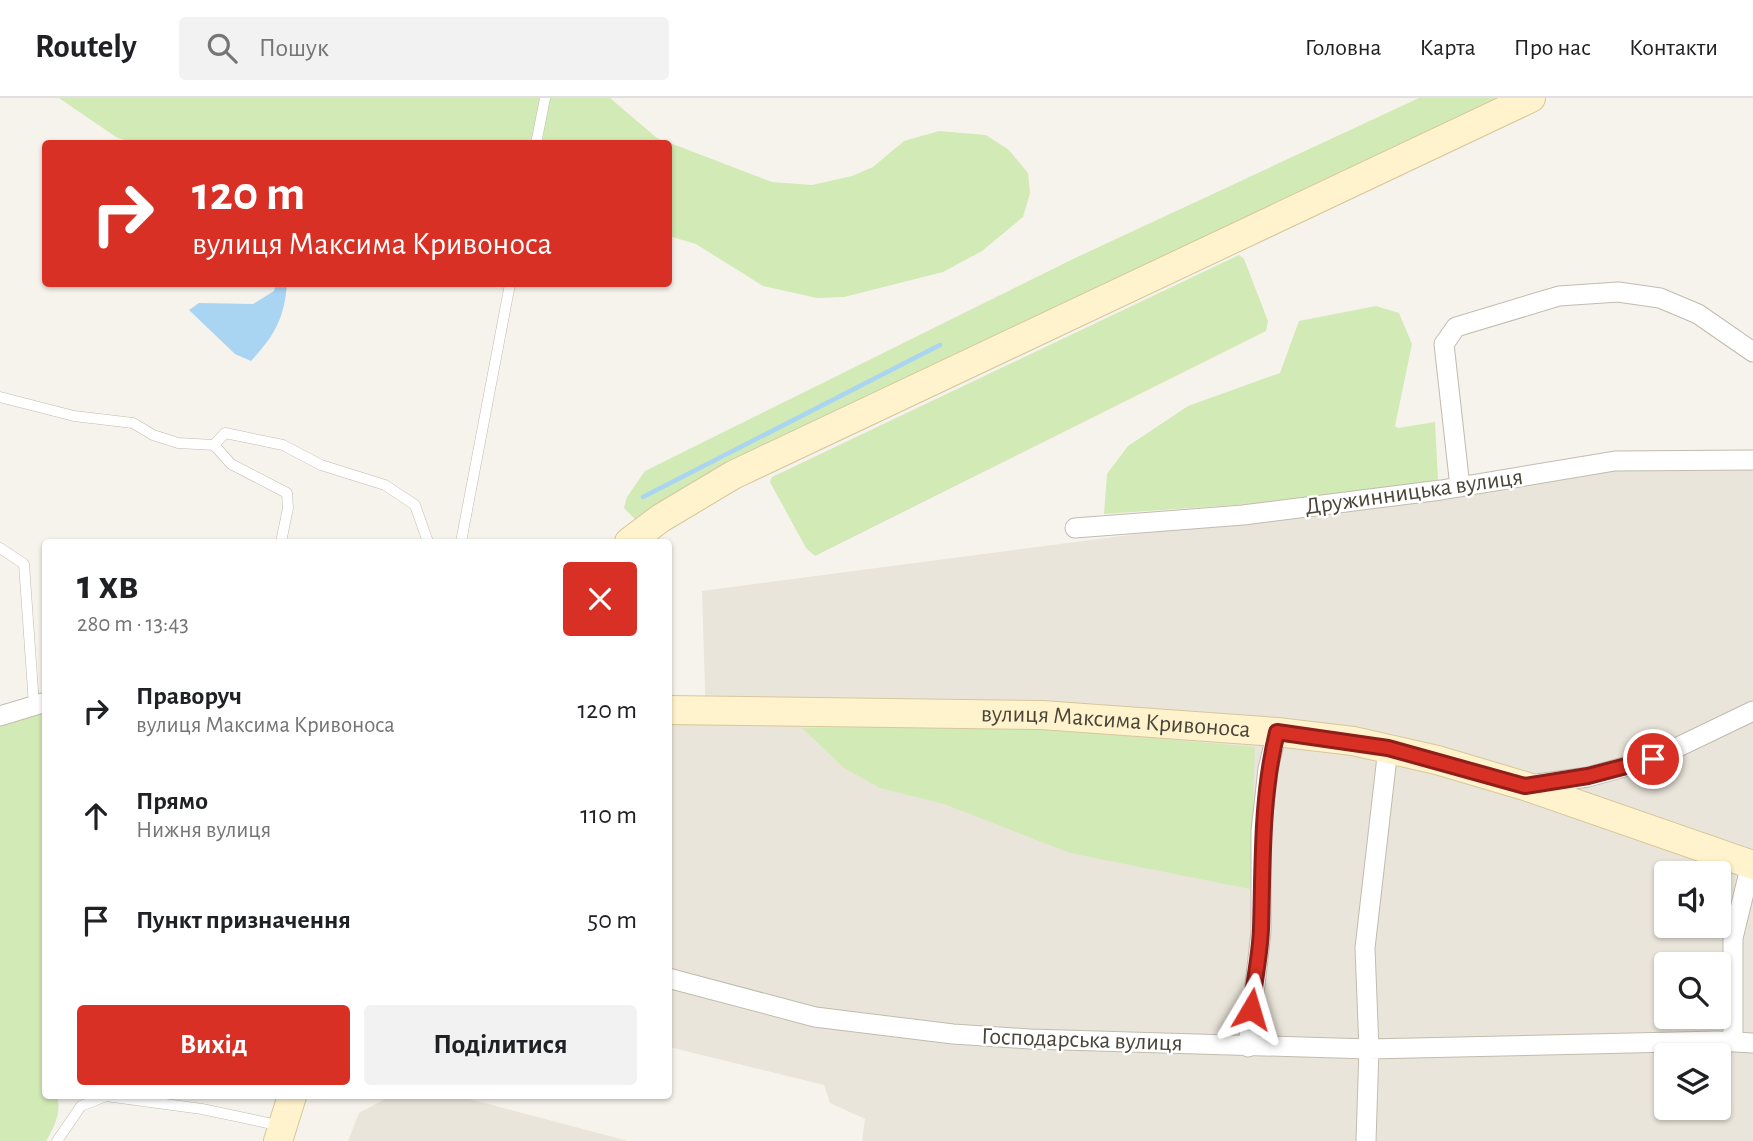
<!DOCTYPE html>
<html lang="uk">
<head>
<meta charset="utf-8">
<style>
  :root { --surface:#fff; --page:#f2f2f2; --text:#202124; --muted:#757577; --line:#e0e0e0; --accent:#d93025 }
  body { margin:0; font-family:"Alegreya Sans",sans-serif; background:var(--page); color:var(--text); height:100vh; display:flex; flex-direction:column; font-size:26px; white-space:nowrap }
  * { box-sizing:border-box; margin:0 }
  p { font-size:23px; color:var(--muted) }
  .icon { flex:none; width:38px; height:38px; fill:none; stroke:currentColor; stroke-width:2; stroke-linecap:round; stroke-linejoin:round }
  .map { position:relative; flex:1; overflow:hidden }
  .drawer { position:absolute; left:42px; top:441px; width:630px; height:560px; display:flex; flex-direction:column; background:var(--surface); border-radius:7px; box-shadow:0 2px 5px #0004 }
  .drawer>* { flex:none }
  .hud { position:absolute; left:42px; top:42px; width:630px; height:147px; border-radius:7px; box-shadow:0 2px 5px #0004; background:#d93025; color:#fff; overflow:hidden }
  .tools { position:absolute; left:1654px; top:763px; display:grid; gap:14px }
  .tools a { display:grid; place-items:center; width:77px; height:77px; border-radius:7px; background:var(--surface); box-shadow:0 2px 5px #0004; font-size:35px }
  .pin { position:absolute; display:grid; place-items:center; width:60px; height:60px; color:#fff; margin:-30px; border:4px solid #fff; border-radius:50%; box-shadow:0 2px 7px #0007 }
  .me { position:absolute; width:77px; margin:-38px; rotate:7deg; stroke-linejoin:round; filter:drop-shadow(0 0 5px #0008) }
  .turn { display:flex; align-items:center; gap:24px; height:147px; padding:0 35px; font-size:32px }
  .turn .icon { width:91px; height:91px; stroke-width:2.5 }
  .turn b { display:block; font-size:49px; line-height:60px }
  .round { display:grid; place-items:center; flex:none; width:74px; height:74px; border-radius:7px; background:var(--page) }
  .headline { display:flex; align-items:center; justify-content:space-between; height:119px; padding:0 35px }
  h1 { font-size:42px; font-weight:700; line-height:52px }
  .cta { display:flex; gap:14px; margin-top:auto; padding:14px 35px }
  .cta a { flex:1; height:80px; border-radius:7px; background:var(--accent); color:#fff; font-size:28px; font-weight:700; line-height:80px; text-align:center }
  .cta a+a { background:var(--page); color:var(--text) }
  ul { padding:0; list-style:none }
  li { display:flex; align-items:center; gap:21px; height:105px; padding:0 35px }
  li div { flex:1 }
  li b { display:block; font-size:26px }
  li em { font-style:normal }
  header { display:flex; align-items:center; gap:42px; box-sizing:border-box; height:98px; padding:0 35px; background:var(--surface); border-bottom:2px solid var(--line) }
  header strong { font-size:33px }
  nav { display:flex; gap:38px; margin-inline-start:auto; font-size:24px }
  .search { width:490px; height:63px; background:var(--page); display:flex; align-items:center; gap:18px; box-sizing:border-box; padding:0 24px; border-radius:7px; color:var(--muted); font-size:26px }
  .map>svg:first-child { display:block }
  .residential { fill:#eae5da; fill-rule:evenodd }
  .green { fill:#d2eab5 }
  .water { fill:#a9d4f2 }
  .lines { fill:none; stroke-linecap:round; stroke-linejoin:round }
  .stream { stroke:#a9d4f2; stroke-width:4.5 }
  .lane-casing { stroke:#c2bbae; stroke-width:11 }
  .street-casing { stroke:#c2bbae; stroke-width:21 }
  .secondary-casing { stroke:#d6c79b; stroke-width:30 }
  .lane { stroke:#fff; stroke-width:10 }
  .street { stroke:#fff; stroke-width:19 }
  .secondary { stroke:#fff3cd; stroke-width:28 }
  .route-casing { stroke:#8d1f18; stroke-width:18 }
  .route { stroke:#d93025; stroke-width:12 }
  .labels { text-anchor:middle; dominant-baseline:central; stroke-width:5; stroke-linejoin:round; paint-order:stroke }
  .street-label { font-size:24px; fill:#4b4439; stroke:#fff }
</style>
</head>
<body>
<header>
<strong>Routely</strong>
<div class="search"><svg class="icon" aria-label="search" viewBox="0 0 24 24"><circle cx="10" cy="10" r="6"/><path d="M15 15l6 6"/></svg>Пошук</div>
<nav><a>Головна</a><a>Карта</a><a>Про нас</a><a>Контакти</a></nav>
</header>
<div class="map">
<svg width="1753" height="1043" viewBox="0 0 1753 1043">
  <rect width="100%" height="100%" fill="#f6f3ec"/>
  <path class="residential" d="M1637,365L1753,367V1043H862L865,1021L830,1005L824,987L669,949V623L706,624L702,493L1517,386ZM1666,775H1718V828H1666ZM1666,866H1718V919H1666ZM1666,957H1718V1010H1666Z
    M391,998H458L628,1043H348L359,1015Z"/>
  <path class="green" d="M59,0H610L657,40L772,84L812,87L852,78L873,69L904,43L939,33L986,37L1009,52L1028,75L1030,95L1023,119L982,153L943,174L844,199L817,200L763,188L696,146L669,138L668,46L133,45L116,39Z
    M1419,0H1502L636,422L624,410L627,399L645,373L1073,161Z
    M1239,157L1244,161L1268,223L1266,233L815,458L806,450L770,384L772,379Z
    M1376,208L1399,215L1412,246L1395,328L1398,330L1435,324L1438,382L1365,398L1104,416L1107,376L1128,348L1188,308L1280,275L1299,223Z
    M45,612L43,960L46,998H57C62,1013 54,1030 46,1043H0V628L30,614Z
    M1024,629L1255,649L1250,791L1070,755L944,706L880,690L844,670L802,630Z"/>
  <path class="water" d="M276,186H287C284,221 275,237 251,263L235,256L189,212L199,205L253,206L274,193Z"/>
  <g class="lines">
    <path class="stream" d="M643,399L940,247"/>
    <g class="lane-casing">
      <path id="lane" d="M536,46L545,0
        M0,299L74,318L133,325L153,337L178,345L214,347L225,335L283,347L321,367L385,387L415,407L428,444
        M214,347L231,366L287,395L288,410L281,444
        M461,444L510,186
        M0,450L24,466L34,607
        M57,1043L81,1008L106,998L202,1011L282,1028"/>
    </g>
    <g class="street-casing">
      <path id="street" d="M1460,389L1444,246L1456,229L1559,198L1618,194L1660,200L1698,216L1753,254
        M1075,430L1243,417L1441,392L1615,363L1753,362
        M0,618L46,604
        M1530,687L1588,679L1653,661L1753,613
        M668,880L815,919L953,936L1030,941L1369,951L1718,943L1753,945
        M1733,944V840L1751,766
        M1248,949L1261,834V733L1268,671L1277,634
        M1366,1043L1369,951L1365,850L1388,650"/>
    </g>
    <g class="secondary-casing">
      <g id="secondary">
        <path d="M629,444L661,420L733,377L1531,0"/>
        <path id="s1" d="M668,612L1042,617L1277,634L1353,643L1437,662L1525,688L1753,767"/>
        <path d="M278,1043L292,998"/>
      </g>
    </g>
    <use href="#lane" class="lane"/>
    <use href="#street" class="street"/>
    <use href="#secondary" class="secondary"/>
  </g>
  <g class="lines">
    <g class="route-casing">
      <path id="route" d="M1251,911C1254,885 1260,858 1261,831C1263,764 1261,700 1277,634L1388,650L1525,688L1588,678L1653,661"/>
    </g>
    <use href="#route" class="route"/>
  </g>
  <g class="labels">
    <g class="street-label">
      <text transform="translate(1414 394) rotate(-8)">Дружинницька вулиця</text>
      <text stroke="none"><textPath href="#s1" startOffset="448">вулиця Максима Кривоноса</textPath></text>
      <text transform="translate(1082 942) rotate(2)">Господарська вулиця</text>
    </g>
  </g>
</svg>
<div class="tools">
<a><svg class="icon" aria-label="sound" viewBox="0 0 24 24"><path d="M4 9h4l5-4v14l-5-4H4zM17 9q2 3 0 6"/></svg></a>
<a><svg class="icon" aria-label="search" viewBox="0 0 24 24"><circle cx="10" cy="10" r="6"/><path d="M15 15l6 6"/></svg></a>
<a><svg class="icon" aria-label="layers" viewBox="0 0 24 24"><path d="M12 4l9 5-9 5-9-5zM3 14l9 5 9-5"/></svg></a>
</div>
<div class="pin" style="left:1653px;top:661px;background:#d93025"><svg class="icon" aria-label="arrive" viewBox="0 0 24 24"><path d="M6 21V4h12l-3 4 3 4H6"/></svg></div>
<svg class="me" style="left:1251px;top:911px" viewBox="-20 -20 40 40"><path d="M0-17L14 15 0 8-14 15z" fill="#d93025" stroke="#fff" stroke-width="4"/></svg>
<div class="hud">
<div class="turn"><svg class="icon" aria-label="right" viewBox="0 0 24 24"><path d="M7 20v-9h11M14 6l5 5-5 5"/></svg><div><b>120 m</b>вулиця Максима Кривоноса</div></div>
</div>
<section class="drawer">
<div class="headline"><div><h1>1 хв</h1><p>280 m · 13:43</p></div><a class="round" style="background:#d93025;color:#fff"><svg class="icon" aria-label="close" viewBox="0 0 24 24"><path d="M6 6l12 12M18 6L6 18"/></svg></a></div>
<ul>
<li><svg class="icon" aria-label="right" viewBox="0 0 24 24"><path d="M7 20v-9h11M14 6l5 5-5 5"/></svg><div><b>Праворуч</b><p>вулиця Максима Кривоноса</p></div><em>120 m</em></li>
<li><svg class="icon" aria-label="ahead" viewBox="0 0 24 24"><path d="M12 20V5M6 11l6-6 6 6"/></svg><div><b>Прямо</b><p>Нижня вулиця</p></div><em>110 m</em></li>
<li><svg class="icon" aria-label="arrive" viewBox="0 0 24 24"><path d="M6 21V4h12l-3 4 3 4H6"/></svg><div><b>Пункт призначення</b></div><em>50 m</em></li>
</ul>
<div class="cta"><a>Вихід</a><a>Поділитися</a></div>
</section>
</div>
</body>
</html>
